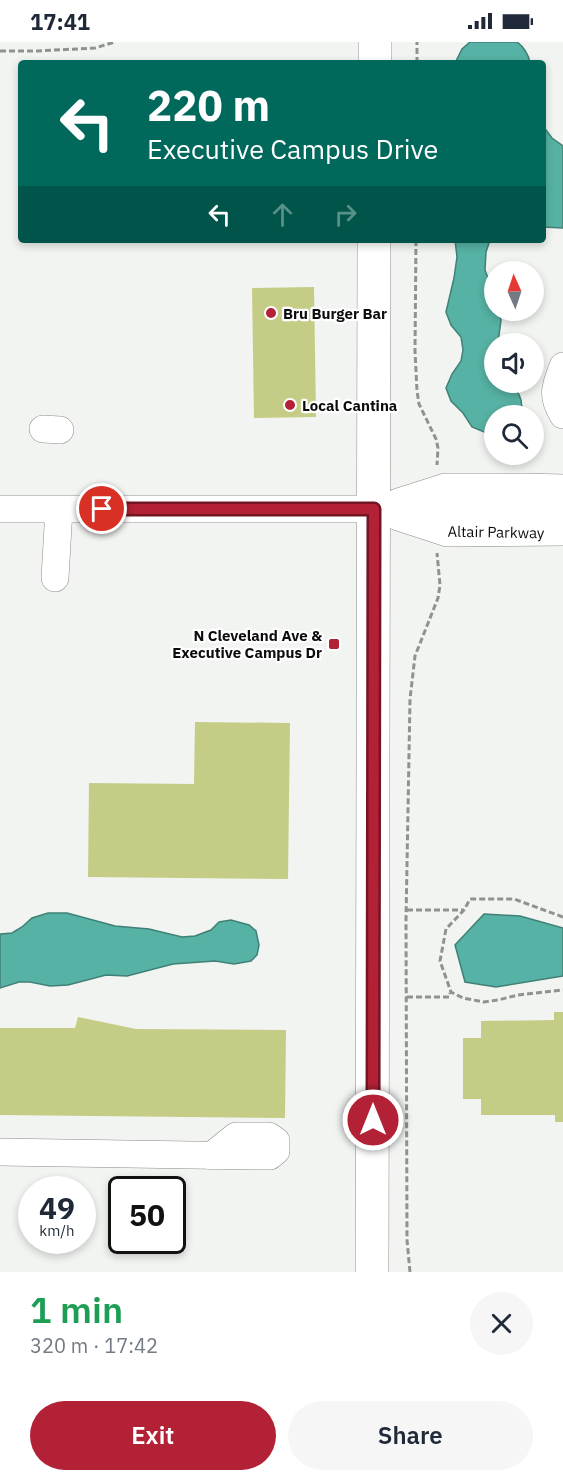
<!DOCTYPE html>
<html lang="en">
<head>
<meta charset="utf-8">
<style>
  :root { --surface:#fff; --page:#f6f6f7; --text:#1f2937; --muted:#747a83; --accent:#b32136 }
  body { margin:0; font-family:"IBM Plex Sans",sans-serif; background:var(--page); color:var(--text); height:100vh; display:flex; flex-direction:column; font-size:22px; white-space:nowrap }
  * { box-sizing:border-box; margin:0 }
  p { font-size:20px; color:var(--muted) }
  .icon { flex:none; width:33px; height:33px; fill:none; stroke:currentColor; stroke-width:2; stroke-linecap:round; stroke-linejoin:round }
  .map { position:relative; height:1230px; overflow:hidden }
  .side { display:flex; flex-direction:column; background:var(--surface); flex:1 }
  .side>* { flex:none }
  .banner { position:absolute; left:18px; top:18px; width:528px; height:183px; border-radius:6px; box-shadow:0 3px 9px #0003; background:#00695c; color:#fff; overflow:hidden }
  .needle { width:39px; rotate:357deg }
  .buttons { position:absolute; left:484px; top:219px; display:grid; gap:12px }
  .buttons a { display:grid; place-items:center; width:60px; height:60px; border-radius:50%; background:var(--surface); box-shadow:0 3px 9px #0003; font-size:30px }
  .speed { position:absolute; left:18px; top:1134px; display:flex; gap:12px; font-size:30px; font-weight:700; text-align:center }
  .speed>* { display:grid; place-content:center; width:78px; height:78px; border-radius:50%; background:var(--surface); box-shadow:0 3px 9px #0003; line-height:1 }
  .speed small { font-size:15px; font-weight:400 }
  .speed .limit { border:3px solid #111; border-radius:9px; background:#fff; color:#111 }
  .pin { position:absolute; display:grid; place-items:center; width:51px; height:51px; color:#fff; margin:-26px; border:3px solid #fff; border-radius:50%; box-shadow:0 2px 6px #0007 }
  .me { position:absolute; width:66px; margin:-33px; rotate:0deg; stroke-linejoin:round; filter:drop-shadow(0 0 4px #0008) }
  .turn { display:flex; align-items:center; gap:21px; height:126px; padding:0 30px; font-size:27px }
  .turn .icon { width:78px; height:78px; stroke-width:2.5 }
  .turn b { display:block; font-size:42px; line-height:51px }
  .lanes { display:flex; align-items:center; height:57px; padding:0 30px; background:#0003; justify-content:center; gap:30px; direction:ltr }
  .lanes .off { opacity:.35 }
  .round { display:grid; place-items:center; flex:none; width:63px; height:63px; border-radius:32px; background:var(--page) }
  .headline { display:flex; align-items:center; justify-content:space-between; height:102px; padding:0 30px }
  h1 { font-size:36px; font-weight:600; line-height:45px; color:#1e9e55 }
  .primary-button { display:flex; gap:12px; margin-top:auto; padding:12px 30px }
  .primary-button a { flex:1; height:69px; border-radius:36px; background:var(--accent); color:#fff; font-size:24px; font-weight:600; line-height:69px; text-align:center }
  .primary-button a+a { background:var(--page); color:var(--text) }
  .status { display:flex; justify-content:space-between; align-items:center; height:42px; padding:0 30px; background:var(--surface); direction:ltr }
  .status svg { height:16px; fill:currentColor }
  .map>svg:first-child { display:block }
  .water { fill:#56b2a4; stroke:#408076; stroke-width:1.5 }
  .building { fill:#c5cc86 }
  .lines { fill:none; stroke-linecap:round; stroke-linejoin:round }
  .minor-casing { stroke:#8b8d8a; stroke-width:28 }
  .major-casing { stroke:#8b8d8a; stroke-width:34 }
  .path { stroke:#90928f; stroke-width:3; stroke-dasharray:6 3; stroke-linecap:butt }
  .minor { stroke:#fff; stroke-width:27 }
  .major { stroke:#fff; stroke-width:33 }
  .route-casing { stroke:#741523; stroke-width:15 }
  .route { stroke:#b32136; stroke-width:10 }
  .poi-dot { fill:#b32136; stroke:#fff; stroke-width:2 }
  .labels { text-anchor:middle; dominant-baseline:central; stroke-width:4.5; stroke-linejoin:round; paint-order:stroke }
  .poi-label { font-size:15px; font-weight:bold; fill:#0b0c0b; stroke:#fff; text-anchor:start }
  .street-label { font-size:15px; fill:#0b0c0b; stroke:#fff }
</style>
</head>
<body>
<div class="status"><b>17:41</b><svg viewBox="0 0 49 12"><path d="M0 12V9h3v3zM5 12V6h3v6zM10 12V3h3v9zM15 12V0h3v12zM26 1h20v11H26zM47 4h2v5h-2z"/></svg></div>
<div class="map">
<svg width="563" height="1230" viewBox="0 0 563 1230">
  <rect width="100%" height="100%" fill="#f1f4f0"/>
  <path class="water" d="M470,0H517C523,4 529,13 530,21H455L462,7Z
    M543,84L552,96L563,104V186L543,185Z
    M455,198H490L486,210L485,228L495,255V268L499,269L501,278L498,301L495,302V340L511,341C519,350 525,361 520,373L495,374V391L489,392L472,385L463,371L451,359L446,346L452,332L461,319L463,308L461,295L451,283L446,270L454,236L457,215Z
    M48,871H67L115,884L149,887L182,895L195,894L211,888L219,880L231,878L249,883L256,889L259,903L257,913L251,919L234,922L215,919L173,922L127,934L106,933L68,943L50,944L30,940H19L0,946V892L12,891L22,885L32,876Z
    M484,872L520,874L563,886V934L496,945L465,940L455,903Z"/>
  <path class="building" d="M314,245L316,375L254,376L252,246Z
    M195,680L290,681L288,837L88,835L89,741L194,742Z
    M554,970H563V1080H555V1073H481V1057H463V996H481V979L554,978Z
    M78,975L136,987L286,988L285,1076L0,1073V986H75Z"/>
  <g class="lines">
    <g class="minor-casing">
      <path id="minor" d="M563,324C555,345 551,353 563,373
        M43,387L60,388
        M398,460L445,445H526L563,446
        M0,467H374C437,468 500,470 563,464
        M398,475L447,491L563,490
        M55,536L59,467
        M0,1110L261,1114H270L276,1109V1099L269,1094H236L211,1114"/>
    </g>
    <g class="major-casing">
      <path id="major" d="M375,21V0
        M372,1230L374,198"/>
    </g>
    <path class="path" d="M0,9H37L95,6L115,0
      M417,21V0
      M416,198L415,309L417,349L419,362L436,397L438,406L437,423
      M407,868H464
      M563,875L514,857H470L464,868L446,887L440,919L451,950L463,956L484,960L498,958L518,953L563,948
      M407,955H449L450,951
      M410,1230L407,1198L406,878L410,657L415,614L438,556L440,543L437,511"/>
    <use href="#minor" class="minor"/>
    <use href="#major" class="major"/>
  </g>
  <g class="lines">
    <g class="route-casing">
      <path id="route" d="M102,467H374L373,1078"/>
    </g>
    <use href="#route" class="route"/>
  </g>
  <g class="poi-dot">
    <circle cx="271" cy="271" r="6"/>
    <circle cx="290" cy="363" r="6"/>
    <rect x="328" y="596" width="12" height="12" rx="3"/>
  </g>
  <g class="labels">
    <g class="poi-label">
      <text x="283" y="271">Bru Burger Bar</text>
      <text x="302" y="363">Local Cantina</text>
      <text x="322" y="593" text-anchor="end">N Cleveland Ave &amp;<tspan x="322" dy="17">Executive Campus Dr</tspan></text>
    </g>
    <g class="street-label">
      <text transform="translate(496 490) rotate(1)">Altair Parkway</text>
    </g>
  </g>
</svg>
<div class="buttons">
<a><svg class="needle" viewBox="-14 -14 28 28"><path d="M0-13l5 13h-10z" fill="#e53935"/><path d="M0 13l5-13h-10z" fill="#747a83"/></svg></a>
<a><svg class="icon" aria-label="sound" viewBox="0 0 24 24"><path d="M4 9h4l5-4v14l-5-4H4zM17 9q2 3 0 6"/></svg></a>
<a><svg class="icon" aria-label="search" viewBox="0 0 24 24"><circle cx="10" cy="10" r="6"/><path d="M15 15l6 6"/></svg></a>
</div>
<div class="speed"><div>49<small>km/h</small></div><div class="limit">50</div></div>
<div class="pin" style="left:102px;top:467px;background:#d93025"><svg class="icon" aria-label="arrive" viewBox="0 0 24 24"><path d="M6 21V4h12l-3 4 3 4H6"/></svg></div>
<svg class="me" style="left:373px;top:1078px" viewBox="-20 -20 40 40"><circle r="17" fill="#b32136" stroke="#fff" stroke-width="3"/><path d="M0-11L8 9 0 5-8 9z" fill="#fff"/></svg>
<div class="banner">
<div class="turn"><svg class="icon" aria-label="left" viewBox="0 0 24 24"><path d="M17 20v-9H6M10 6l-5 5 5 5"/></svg><div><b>220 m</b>Executive Campus Drive</div></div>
<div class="lanes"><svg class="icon" aria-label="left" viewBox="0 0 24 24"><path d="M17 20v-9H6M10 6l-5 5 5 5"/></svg><svg class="icon off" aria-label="ahead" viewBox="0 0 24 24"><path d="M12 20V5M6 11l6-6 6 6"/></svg><svg class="icon off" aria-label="right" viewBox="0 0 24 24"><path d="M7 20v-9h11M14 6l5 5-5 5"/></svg></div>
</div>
</div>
<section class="side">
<div class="headline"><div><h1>1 min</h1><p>320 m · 17:42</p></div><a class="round"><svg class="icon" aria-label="close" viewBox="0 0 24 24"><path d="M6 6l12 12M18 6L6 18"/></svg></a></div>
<div class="primary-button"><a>Exit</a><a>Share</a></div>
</section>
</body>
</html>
